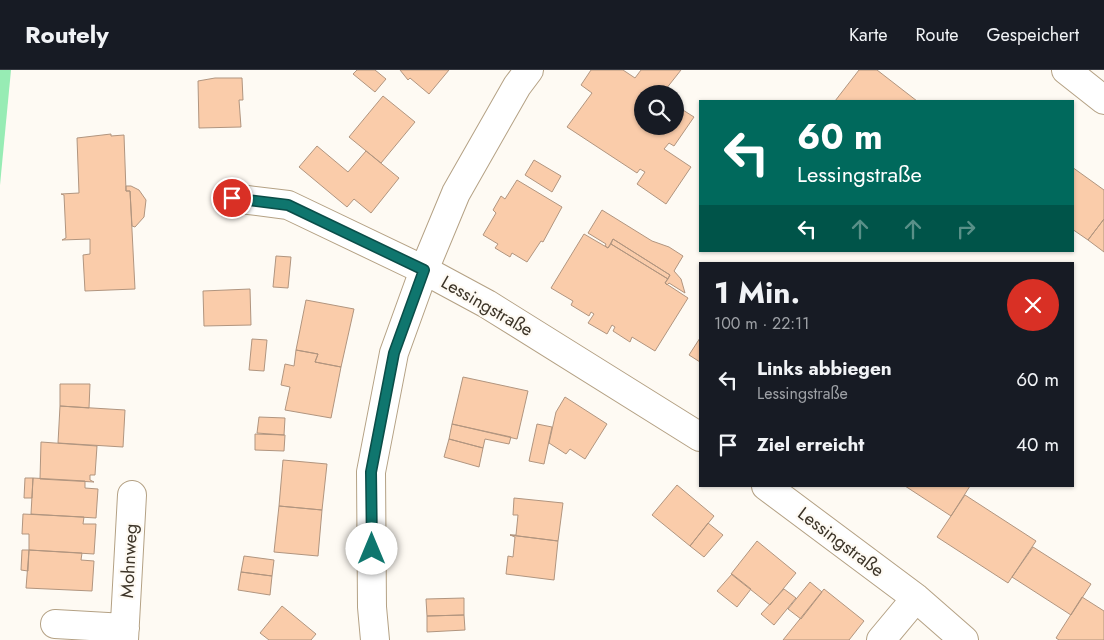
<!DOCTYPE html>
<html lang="de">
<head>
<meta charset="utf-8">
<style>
  :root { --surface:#171b24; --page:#242831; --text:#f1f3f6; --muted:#9ea1a6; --line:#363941 }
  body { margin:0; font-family:Jost,sans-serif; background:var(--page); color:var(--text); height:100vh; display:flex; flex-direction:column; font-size:19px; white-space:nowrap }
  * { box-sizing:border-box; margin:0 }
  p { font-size:16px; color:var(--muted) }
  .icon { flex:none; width:28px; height:28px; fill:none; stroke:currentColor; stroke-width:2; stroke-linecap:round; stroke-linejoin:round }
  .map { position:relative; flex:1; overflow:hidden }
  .panel { position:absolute; left:699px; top:192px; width:375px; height:225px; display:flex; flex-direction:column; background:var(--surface); border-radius:0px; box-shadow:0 1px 4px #0004 }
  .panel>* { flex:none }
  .top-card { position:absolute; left:699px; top:30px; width:375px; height:152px; border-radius:0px; box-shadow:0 1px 4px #0004; background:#00695c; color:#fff; overflow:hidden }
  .controls { position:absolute; left:634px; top:15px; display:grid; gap:10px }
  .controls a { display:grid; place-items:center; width:50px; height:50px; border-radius:50%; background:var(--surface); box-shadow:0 1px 4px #0004; font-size:25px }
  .pin { position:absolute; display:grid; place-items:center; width:42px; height:42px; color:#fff; margin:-21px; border:2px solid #fff; border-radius:50%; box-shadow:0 1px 5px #0007 }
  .me { position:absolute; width:55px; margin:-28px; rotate:0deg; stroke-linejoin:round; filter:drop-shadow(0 0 4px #0008) }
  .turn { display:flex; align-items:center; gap:18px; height:105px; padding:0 15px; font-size:22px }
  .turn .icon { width:65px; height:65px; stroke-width:2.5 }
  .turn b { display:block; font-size:35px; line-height:42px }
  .lanes { display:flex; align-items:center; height:48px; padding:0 15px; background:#0003; justify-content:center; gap:25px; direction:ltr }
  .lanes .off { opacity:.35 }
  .round { display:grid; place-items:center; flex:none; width:52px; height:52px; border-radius:26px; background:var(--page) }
  .overview { display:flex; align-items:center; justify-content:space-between; height:85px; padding:0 15px }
  h1 { font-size:30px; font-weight:700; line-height:38px }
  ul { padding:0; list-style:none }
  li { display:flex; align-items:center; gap:15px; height:65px; padding:0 15px }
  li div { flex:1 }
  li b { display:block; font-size:19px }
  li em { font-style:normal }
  header { display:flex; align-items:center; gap:30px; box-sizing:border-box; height:70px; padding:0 25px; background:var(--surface); border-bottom:1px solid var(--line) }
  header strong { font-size:24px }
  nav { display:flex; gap:28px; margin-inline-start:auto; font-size:18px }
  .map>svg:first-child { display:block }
  .green { fill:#97ecb4 }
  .building { fill:#faccaa; stroke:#b1957f }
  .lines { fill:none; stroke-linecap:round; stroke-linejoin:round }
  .minor-casing { stroke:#b4a184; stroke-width:30 }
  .minor { stroke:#fff; stroke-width:28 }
  .route-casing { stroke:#0a4d48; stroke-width:12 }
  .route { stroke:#0f766e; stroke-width:9 }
  .labels { text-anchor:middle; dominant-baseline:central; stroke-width:4.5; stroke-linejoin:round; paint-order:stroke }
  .street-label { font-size:18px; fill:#3c3428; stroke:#fefaf3 }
</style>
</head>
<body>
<header>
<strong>Routely</strong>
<nav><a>Karte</a><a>Route</a><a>Gespeichert</a></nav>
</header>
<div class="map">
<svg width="1104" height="570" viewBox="0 0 1104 570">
  <rect width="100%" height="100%" fill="#fefaf3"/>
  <path class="green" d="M0,0H11L0,115Z"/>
  <path class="building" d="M357,0H375L386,9L375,22L353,4Z
    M400,0H449L429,24L410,8L408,10Z
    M591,0H623L635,8L641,0H681L662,24H642V56H675V35L694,47L674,76L669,73L664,79L691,97L666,134L637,114L645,102L640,99L637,103L567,57L592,23L581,15Z
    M859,0H877L917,31H835Z
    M215,8H242L243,30H239L241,57L199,58L198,11Z
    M383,26L415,52L381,93L349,67Z
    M111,64V66L124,65L126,121H130L135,219L85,221L83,185L90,184V169L62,170L66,168L64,125L61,124L79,123L77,68Z
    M317,76L348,102L366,81L399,108L371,143L354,129L347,137L299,97Z
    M534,90L561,106L552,122L525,105Z
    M1072,97L1104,120V149L1088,170L1072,159Z
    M517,110L562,137L543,172L541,171L527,192L512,183L510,187L495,178L498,174L483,165L496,143L493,140L501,126L505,129Z
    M126,116H131L139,120L146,130L144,147L135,157L132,156L130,121H126Z
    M602,140L652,171L669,177L683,186L674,201L681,209L685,223L669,213L667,215L665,213L670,205L613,169L608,178L605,176L606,174L588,163Z
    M1104,149V182L1088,170Z
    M584,164L608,178L611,174L668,209L665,213L688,228L655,281L632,267L630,272L613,261L615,257L612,255L607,264L588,253L594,244L591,242L589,246L571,235L573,231L551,218Z
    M613,169L670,205L668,209L611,174Z
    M276,186L291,187L288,218L273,217Z
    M250,219L251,255L204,256L203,221Z
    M306,230L354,239L341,297L315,292L318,284L296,280Z
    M700,268V292L689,285Z
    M252,269L267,270L264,301L249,300Z
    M296,280L318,284L315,292L341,297L331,348L285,340L290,317L281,315L285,294L294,296Z
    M463,307L528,321L517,369L452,354Z
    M60,314H90L89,338L60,336Z
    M565,327L607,354L585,389L570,379L566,384L549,373L556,342Z
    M60,336L125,340L123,377L58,373Z
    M259,347L285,348L284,365L257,363Z
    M452,354L511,367L509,374L485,369L483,378L449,369Z
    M537,354L552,357L544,394L529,391Z
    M255,364L285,365L284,381L255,380Z
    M449,369L483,378L479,397L444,387Z
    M41,372L97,376L95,405H90V410L94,412L40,409Z
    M283,390L327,394L322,440L279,436Z
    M25,408H33L32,428H24Z
    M33,408L85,411V418L98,419L96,448L31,444Z
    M677,415L714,446L690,476L652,445Z
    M905,416H970L951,446Z
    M965,425L1036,471L1008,513L937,467Z
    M514,428L563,433L558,471L510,465H516L518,445H513Z
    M279,436L322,440L318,486L274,482Z
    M23,444L84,447L83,454H96L94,484L29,480V464H22Z
    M708,453L723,465L704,487L690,476Z
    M510,465L558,471L554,510L506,504L508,486L513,487L515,467Z
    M757,471L796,503L770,535L731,504Z
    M1033,477L1091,514L1071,545L1012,507Z
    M22,480H29L28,501L21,500Z
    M29,480L82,483L81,490L94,491L92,521L26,518Z
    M244,486L274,490L272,506L241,502Z
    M241,502L272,506L270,525L238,520Z
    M732,504L751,519L737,537L717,521Z
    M810,512L822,522L801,549L788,539Z
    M784,519L796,528L774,555L761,544Z
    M824,519L864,551L849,570H783Z
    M1082,527L1104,541V570H1059L1056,568Z
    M464,528V545L427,546L426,529Z
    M282,536L316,564L311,570H269L260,563Z
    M464,545L465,560L427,562V546Z"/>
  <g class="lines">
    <g class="minor-casing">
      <path id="minor" d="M1066,0L1104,30
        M232,128L288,135L424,200L487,234L700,367
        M766,416L916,528L964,570
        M55,554L125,558
        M124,570L132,425
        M375,570L372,537L371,402L394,283L424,200L456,123L517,16L529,0
        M881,570L916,528"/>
    </g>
    <use href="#minor" class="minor"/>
  </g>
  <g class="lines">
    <g class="route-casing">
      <path id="route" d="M232,128L288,135L424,200L394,283L371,402L372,479"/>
    </g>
    <use href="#route" class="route"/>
  </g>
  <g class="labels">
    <g class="street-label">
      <text transform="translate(487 236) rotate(30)">Lessingstraße</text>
      <text transform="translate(841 472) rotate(37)">Lessingstraße</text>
      <text transform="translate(129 491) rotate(-87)">Mohnweg</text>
    </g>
  </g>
</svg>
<div class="controls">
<a><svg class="icon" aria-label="search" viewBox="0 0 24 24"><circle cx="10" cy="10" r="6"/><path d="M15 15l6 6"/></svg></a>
</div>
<div class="pin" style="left:232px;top:128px;background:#d93025"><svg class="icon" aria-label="arrive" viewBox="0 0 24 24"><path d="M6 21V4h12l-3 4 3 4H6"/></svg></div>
<svg class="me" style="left:372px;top:479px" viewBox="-20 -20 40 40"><circle r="19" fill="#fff"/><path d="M0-13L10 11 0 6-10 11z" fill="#0f766e"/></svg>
<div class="top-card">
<div class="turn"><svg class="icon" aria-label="left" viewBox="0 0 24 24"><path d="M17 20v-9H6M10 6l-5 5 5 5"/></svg><div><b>60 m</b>Lessingstraße</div></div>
<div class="lanes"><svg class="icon" aria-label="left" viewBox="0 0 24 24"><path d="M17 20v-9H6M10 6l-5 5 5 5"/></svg><svg class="icon off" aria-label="ahead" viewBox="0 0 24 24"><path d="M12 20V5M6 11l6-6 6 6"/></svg><svg class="icon off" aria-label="ahead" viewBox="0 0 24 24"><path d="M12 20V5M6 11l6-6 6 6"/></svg><svg class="icon off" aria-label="right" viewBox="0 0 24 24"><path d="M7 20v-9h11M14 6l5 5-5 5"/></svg></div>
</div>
<section class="panel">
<div class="overview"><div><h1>1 Min.</h1><p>100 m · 22:11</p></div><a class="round" style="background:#d93025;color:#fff"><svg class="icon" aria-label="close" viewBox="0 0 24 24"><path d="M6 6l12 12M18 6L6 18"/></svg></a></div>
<ul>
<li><svg class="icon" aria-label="left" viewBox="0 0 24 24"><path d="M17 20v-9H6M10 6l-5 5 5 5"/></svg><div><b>Links abbiegen</b><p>Lessingstraße</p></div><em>60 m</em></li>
<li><svg class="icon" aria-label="arrive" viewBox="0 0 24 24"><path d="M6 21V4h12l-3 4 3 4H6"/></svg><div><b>Ziel erreicht</b></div><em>40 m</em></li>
</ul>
</section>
</div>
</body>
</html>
